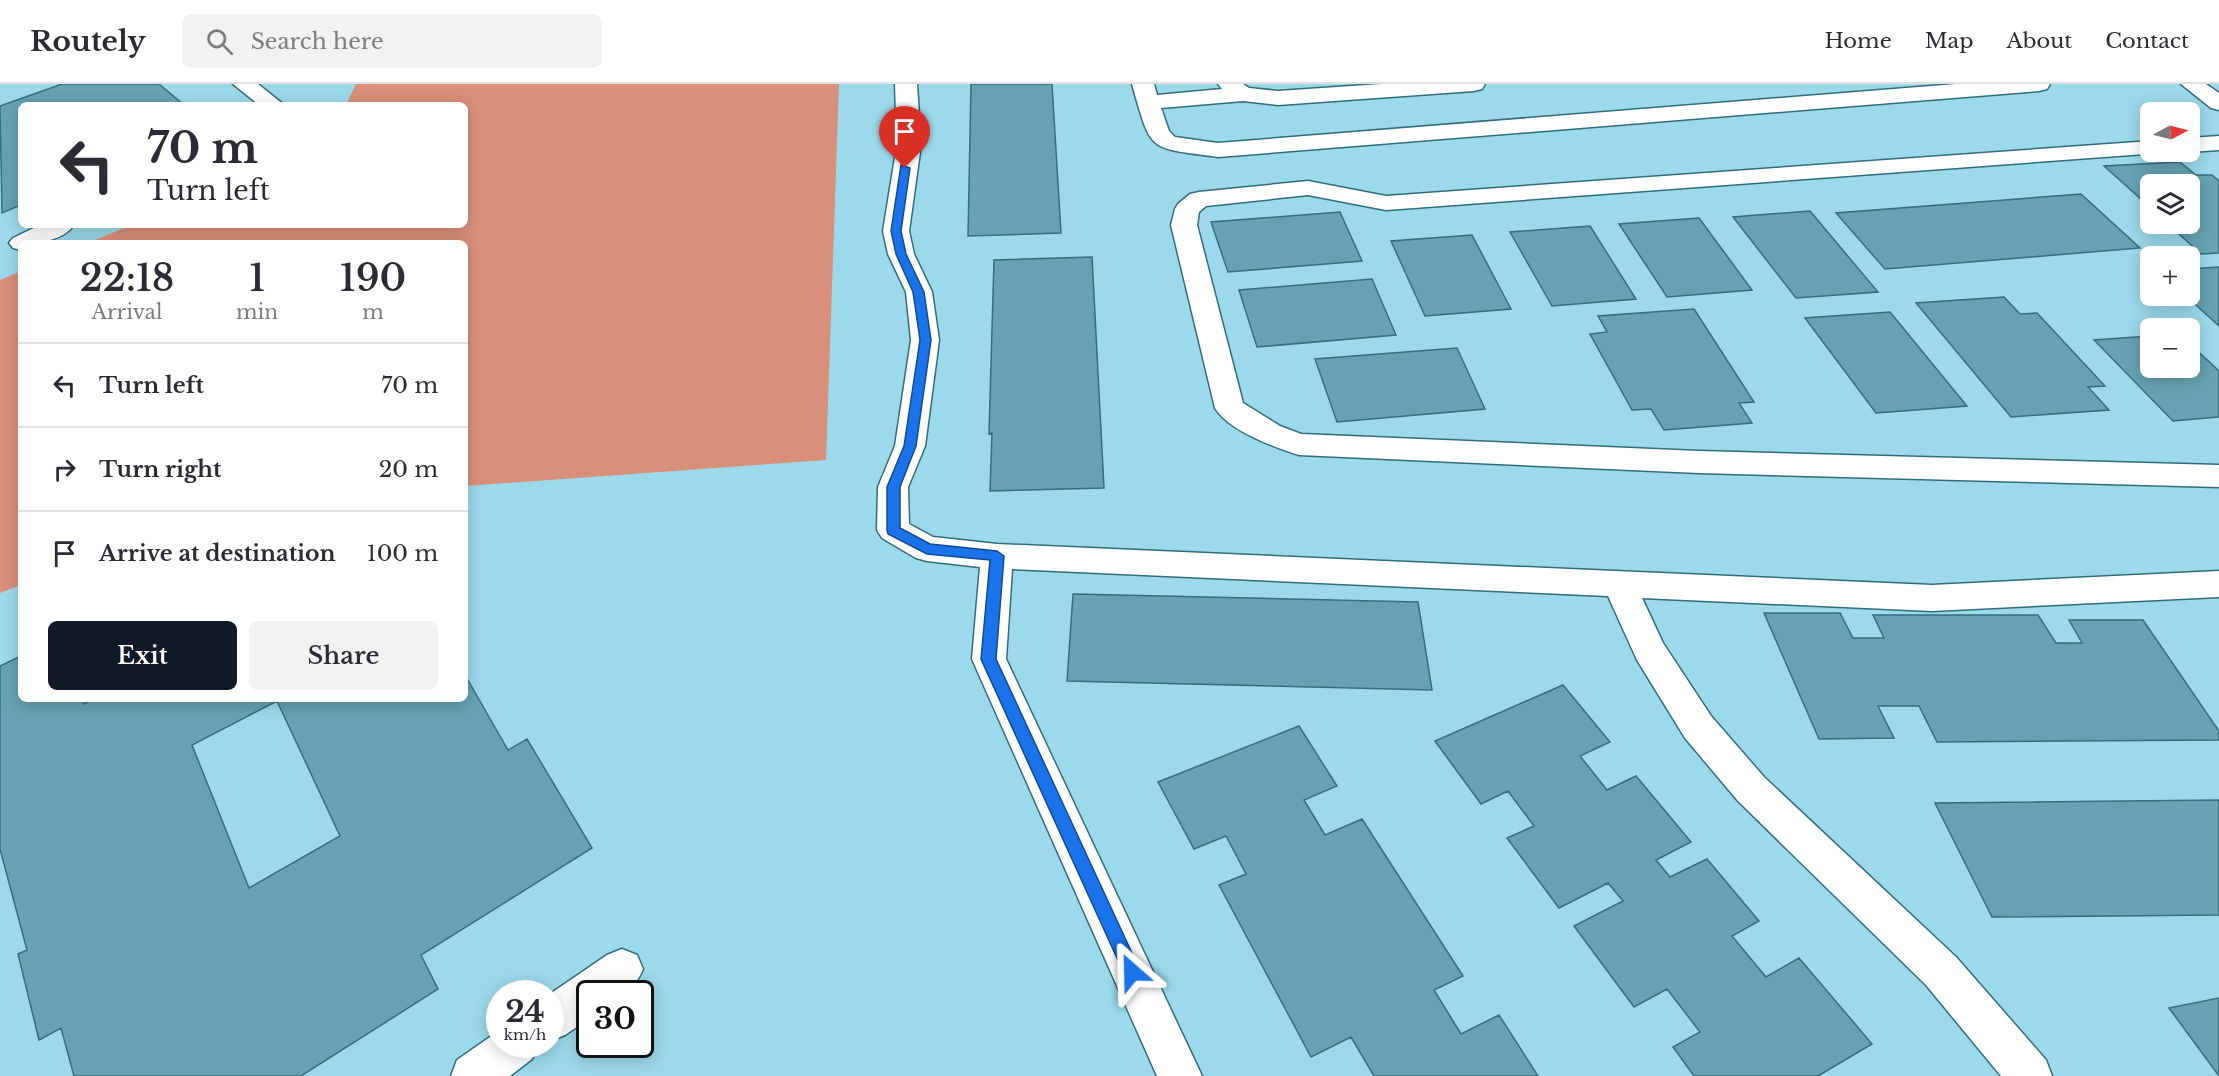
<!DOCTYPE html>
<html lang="en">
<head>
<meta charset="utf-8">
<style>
  :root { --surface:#fff; --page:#f2f2f3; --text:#2b2b33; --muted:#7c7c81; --line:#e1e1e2; --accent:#111827 }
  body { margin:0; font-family:"Libre Baskerville",serif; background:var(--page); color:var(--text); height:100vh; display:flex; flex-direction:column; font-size:22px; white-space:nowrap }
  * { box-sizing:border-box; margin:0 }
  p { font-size:20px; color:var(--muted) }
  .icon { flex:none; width:33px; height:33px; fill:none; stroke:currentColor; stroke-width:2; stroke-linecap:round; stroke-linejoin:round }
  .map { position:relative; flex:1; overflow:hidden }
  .drawer { position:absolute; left:18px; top:156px; width:450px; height:462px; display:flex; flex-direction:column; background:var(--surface); border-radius:9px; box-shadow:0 3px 15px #0003 }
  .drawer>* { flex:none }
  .hud { position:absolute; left:18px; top:18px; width:450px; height:126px; border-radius:9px; box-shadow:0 3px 15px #0003; background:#fff; color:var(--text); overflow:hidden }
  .needle { width:39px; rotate:83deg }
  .fabs { position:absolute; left:2140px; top:18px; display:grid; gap:12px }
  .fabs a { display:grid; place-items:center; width:60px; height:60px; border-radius:9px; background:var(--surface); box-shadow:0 3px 15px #0003; font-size:30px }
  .speed { position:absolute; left:486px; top:896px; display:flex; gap:12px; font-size:30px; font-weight:700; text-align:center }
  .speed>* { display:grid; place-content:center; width:78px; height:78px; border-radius:50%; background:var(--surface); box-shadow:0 3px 15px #0003; line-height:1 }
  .speed small { font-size:15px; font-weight:400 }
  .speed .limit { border:3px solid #111; border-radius:9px; background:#fff; color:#111 }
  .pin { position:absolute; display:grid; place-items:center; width:51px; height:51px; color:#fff; margin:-62px -26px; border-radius:50% 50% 50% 0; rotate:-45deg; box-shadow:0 0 6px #0007 }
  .pin .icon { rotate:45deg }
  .me { position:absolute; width:66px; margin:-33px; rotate:335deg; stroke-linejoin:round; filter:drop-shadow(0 0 4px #0008) }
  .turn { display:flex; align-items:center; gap:21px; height:126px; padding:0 30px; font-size:27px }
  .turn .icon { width:78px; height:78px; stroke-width:2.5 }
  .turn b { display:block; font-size:42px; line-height:51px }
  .eta { display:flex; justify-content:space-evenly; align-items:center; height:102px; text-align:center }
  .eta b { font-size:36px; font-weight:600; line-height:42px }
  .primary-button { display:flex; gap:12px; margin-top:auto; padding:12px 30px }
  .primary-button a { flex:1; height:69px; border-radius:9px; background:var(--accent); color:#fff; font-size:24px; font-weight:600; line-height:69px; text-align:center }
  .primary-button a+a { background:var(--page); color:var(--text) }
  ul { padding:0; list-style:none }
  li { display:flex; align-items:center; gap:18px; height:84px; padding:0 30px; border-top:2px solid var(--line) }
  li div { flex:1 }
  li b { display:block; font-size:22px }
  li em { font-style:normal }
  header { display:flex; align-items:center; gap:36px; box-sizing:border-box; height:84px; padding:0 30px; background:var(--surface); border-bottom:2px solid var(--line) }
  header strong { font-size:28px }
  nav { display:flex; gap:33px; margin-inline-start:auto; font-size:21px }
  .search { width:420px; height:54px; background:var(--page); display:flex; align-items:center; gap:15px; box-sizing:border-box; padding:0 21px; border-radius:9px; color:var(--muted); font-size:22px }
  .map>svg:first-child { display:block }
  .green { fill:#d9907a }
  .building { fill:#66a2b3; stroke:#346f7f; stroke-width:1.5; fill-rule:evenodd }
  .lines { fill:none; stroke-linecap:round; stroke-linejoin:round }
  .minor-casing { stroke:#316d7d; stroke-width:3 }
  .minor { fill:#fff; fill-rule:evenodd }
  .route { fill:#1a73e8; stroke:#114b97; stroke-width:1.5 }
</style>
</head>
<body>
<header>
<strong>Routely</strong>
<div class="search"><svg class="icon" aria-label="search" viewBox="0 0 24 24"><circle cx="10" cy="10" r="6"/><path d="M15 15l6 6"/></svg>Search here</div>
<nav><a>Home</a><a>Map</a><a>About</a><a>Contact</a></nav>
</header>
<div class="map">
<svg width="2219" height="992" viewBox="0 0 2219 992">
  <rect width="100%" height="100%" fill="#9cd9eb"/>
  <path class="green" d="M356,0H839L826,376L465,402V159H88L131,141H465V21H346Z
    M21,187V501L0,509V196Z"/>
  <path class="building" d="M62,0H159L184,21H21V121L2,129L0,22Z
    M971,0H1052L1061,149L968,152Z
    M2180,78L2196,91H2212L2219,97V169L2201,170L2168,140H2190V100H2151V124L2104,82Z
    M2081,110L2140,164L1885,185L1836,129Z
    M1810,127L1878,208L1796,214L1733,133Z
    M1340,128L1362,177L1228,188L1211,138Z
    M1699,134L1752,206L1667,213L1619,140Z
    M1590,142L1636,215L1552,222L1510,148Z
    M1472,151L1511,225L1425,232L1391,157Z
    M1092,173L1104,404L990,407L992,349L989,350L994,176Z
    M2219,183V242L2186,212H2190V185Z
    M1372,195L1396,251L1257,263L1239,206Z
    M2004,213L2020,230L2037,229L2105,302L2088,303L2109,326L2011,333L1916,219Z
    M1694,225L1754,318L1739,319L1752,339L1664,346L1651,325L1632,326L1590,250L1607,248L1598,232Z
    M1890,228L1967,322L1876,329L1805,234Z
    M2151,252V284H2190V260L2219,287V333L2173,337L2094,256Z
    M1457,264L1485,325L1337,338L1315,275Z
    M1073,510L1418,518L1432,606L1067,597Z
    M1764,529H1840L1853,554H1884L1873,531H2038L2056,559H2082L2069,536H2143L2219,647V656L1937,658L1919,622H1878L1894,654L1819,655Z
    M21,572V615H82L84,620L94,615H465V591L508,666L527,655L592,764L421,871L438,905L301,992H74L61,944L39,956L18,870L27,866L0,765V582ZM277,617L340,752L249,804L192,661Z
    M1563,601L1610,658L1580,672L1607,706L1636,692L1691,758L1656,776L1670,793L1707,775L1759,837L1732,852L1766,893L1799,874L1872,960L1818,992H1694L1673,963L1700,948L1667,905L1634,923L1574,842L1623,817L1608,799L1559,824L1507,754L1534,742L1508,707L1481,720L1435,657Z
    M1299,642L1337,702L1304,716L1325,751L1362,735L1463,892L1434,906L1461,950L1499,931L1538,992H1374L1351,953L1311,973L1219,801L1246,790L1226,752L1194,765L1158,698Z
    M2219,716V831L1992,833L1935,719Z
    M2219,914V992L2169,924Z"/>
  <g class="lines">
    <g class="minor-casing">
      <path id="minor" d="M233,0H258L284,21H259Z
        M895,0H917L921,61L909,147L914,170L932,208L939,256L925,362L908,403L909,440L933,453L997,460L1932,501L2219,487V513L1932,527L1642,514L1663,559L1711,632L1764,693L1956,873L2046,976L2052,992H2001L1926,901L1738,717L1685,654L1637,576L1608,512L1012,485L1006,575L1202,992H1157L972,575L980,483L927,477L916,474L882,454L877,446L878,403L895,362L911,256L906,208L888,170L883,147L897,61Z
        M1132,0H1154L1157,11L1222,5L1218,0H1243L1249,4L1278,7L1381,0H1485L1482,5L1474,7L1278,21L1243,17L1161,24L1169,47L1175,53L1218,59L1956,0H2050L2047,5L2039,7L1218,73C1147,63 1152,70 1132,0Z
        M2181,0H2206L2219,9V26L2211,24Z
        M2219,52V66L2190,68H2188H2190V54Z
        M2151,57V68L2159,69L1386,126L1308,111L1206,122L1199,128L1197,141L1243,319L1280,342L1301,350L1699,367L2219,381V403L1699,389L1299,371C1274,363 1229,347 1215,324L1171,141L1175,125L1178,120L1190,110L1199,108L1308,97L1386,112Z
        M40,141H74C63,157 39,159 21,159V166L13,164L9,159L13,154Z
        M622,865L637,871L643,885C631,914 617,909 590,909V934L565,951L550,957V910L607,871Z
        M500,946V960H539L532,975L510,992H451L457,976Z"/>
    </g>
    <use href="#minor" class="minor"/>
  </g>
  <path class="route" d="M901,81L910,84L901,147L906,170L924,208L931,256L916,362L900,403V444L930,460L997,467L1004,472L996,575L1138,882L1141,888L1138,894L1132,896L1126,894L981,575L990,476L927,470L888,450L887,446V403L904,362L920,256L913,208L896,170L891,147Z"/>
</svg>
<div class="fabs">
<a><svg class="needle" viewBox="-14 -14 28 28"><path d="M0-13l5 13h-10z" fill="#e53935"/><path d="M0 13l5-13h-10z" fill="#7c7c81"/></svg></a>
<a><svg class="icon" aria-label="layers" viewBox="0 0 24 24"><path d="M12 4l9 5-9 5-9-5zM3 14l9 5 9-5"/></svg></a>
<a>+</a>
<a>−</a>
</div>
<div class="speed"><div>24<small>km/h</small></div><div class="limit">30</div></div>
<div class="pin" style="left:905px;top:84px;background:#d93025"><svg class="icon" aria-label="arrive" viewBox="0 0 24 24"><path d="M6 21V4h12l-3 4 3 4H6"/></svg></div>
<svg class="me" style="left:1132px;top:888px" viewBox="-20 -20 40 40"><path d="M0-17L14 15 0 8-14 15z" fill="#1a73e8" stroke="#fff" stroke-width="4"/></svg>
<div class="hud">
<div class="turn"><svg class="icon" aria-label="left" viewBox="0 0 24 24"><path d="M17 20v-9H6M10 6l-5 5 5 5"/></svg><div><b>70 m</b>Turn left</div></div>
</div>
<section class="drawer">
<div class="eta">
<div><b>22:18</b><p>Arrival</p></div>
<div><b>1</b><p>min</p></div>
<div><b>190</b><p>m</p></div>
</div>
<ul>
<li><svg class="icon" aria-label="left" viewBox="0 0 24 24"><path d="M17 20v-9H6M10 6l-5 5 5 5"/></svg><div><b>Turn left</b></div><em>70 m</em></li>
<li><svg class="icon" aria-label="right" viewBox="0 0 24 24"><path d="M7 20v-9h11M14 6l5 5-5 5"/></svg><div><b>Turn right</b></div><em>20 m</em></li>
<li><svg class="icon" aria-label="arrive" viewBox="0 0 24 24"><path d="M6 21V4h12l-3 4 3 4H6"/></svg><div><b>Arrive at destination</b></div><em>100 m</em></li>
</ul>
<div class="primary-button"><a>Exit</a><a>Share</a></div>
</section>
</div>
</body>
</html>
